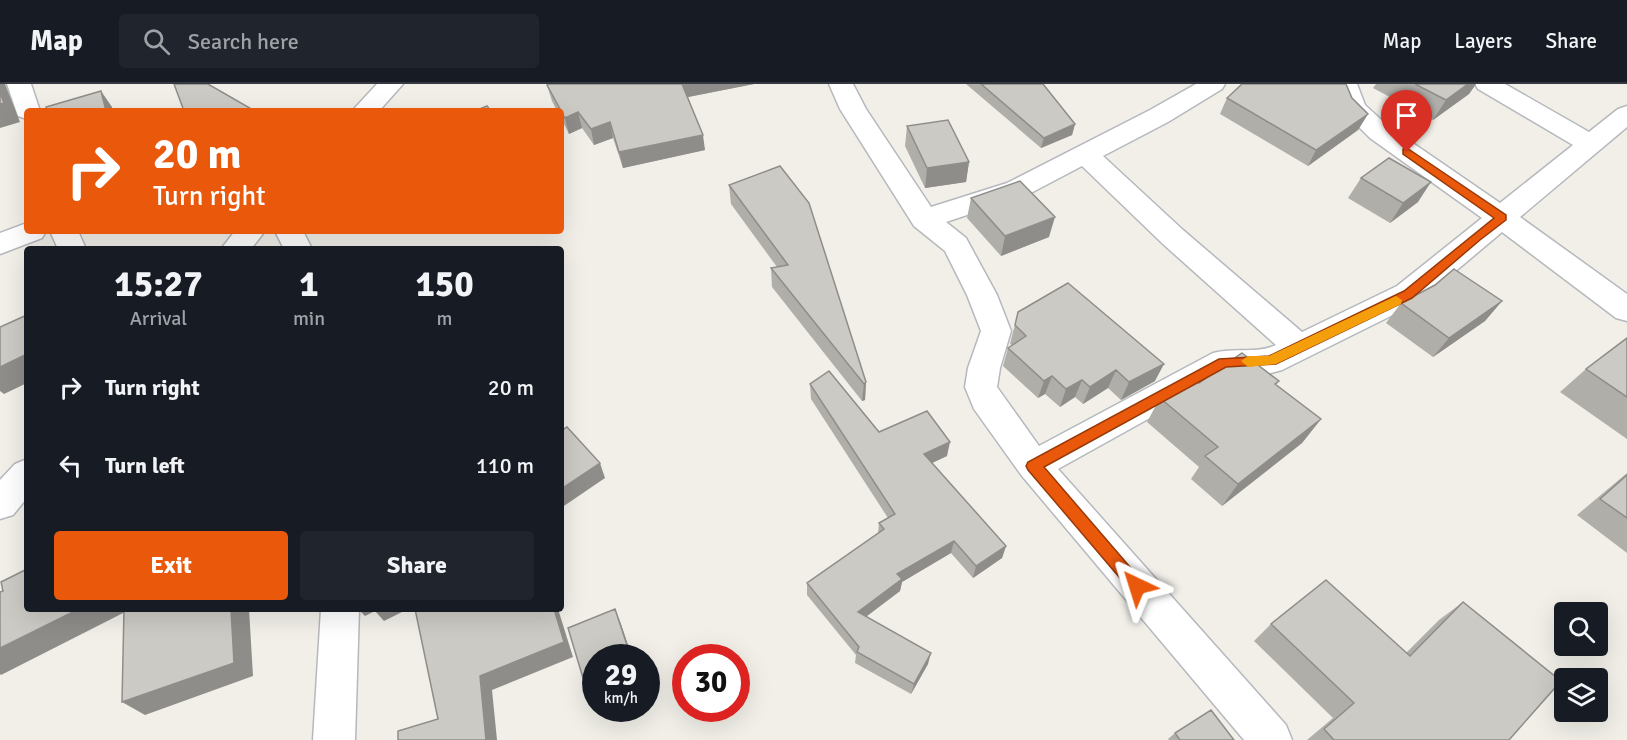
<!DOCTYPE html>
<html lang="en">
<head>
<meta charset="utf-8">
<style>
  :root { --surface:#171b24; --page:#20242c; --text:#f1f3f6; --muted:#9ea1a6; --line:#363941; --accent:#ea580c }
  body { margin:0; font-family:Signika,sans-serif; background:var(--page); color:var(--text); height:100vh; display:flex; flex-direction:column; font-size:22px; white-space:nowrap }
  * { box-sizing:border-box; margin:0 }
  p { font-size:20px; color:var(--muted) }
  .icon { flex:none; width:33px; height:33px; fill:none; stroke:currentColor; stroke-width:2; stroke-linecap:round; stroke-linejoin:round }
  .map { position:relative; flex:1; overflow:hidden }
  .sheet { position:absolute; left:24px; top:162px; width:540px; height:366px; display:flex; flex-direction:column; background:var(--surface); border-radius:6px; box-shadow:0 6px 24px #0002 }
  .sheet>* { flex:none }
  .guide { position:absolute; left:24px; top:24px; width:540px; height:126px; border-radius:6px; box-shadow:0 6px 24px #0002; background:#ea580c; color:#fff; overflow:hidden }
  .buttons { position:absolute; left:1554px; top:518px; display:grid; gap:12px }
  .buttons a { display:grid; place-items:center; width:54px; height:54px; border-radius:6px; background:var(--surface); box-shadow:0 6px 24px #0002; font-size:30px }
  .speed { position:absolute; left:582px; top:560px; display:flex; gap:12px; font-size:30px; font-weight:700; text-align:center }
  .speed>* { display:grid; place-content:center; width:78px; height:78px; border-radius:50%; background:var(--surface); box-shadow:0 6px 24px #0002; line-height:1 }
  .speed small { font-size:15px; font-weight:400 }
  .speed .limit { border:9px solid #d22; background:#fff; color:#111 }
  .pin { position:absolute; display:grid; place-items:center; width:51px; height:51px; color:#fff; margin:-62px -26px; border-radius:50% 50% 50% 0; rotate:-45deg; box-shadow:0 0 6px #0007 }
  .pin .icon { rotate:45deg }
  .me { position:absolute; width:66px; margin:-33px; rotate:319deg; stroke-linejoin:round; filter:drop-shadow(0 0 4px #0008) }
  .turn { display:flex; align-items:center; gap:21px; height:126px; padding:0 30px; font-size:27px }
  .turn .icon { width:78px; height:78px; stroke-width:2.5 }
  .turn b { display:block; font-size:42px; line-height:51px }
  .eta { display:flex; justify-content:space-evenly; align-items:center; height:102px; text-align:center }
  .eta b { font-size:36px; font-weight:700; line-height:42px }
  .button { display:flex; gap:12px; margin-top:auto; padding:12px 30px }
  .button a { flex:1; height:69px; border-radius:6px; background:var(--accent); color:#fff; font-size:24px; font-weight:700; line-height:69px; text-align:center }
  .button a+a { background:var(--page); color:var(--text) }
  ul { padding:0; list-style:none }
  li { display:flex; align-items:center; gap:18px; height:78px; padding:0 30px }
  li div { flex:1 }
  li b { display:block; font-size:22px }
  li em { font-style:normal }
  header { display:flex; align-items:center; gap:36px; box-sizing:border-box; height:84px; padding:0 30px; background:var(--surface); border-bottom:2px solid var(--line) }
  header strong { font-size:28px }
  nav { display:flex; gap:33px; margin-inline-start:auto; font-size:21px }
  .search { width:420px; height:54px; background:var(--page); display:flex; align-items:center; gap:15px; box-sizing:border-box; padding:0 21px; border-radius:6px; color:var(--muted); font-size:22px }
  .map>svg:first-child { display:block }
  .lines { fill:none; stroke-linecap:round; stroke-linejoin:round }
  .minor-casing { stroke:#b5b8bc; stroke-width:3 }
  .minor { fill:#fff; fill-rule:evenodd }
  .wall { fill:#afaea9 }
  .shaded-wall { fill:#8f8d8a }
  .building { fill:#cccac5; stroke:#8f8d8a; stroke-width:1.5 }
  .route { fill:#ea580c; stroke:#983908; stroke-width:1.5 }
  .slow { fill:#f59e0b }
</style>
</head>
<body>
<header>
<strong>Map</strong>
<div class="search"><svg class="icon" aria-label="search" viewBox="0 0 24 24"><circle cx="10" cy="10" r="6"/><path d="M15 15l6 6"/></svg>Search here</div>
<nav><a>Map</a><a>Layers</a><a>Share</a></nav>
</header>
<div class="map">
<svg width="1627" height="656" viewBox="0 0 1627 656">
  <rect width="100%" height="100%" fill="#f1efe8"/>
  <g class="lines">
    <g class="minor-casing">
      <path id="minor" d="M7,0H31L40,27H27V35L18,32Z
        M377,0H403L379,27H352Z
        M829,0H853L866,25L931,123L1007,99L1150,26L1196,0H1225L1222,5L1168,38L1103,72L1183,146L1302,248L1397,202L1482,134L1370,54L1345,29L1333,0H1357L1365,21L1388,42L1500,119L1573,61L1478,5L1475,0H1505L1589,48L1618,25L1627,22V43L1520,133L1627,210V237L1616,234L1502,148L1419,218L1282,286L1271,289L1229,290L1058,385L1286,641L1292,656H1244L1022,392L974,325L965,303L968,284L981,247L967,211L945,167L914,142L840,25ZM1082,82L1163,160L1276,261C1257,270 1233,263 1213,269L1039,362L997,303L1000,284L1011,247L997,211L966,154L946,138L1027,111Z
        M27,139V147H46L42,154L0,170V149Z
        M50,147H78L86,165H58Z
        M235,147H265L251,165H221Z
        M275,147H303L312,165H284Z
        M27,375V414L13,431L0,435V396L15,380Z
        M321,525H359L355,656H313Z"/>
    </g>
    <use href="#minor" class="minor"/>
  </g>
  <path class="wall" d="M754,0L688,13L705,66L623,84L613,54L594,61L582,44L569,50L561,34V27H557L552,17L547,1Z
    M966,0H1043L1075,40L1072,51L1041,64Z
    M1376,0H1476L1469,10L1433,36L1373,4Z
    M1227,14H1352L1368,30L1358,46L1308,82L1220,30Z
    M907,42L969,78L966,98L925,104L905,62Z
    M780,82L866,298L865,316L862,317L772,203L771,184L777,183L731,120L729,101Z
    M1361,94L1418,118L1390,139L1348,114Z
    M971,114L1049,153L1001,172L967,134Z
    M1502,217L1485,237L1433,273L1386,239L1401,219Z
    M1018,228L1155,297L1121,316L1108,304L1083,320L1075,313L1060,323L1045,310L1038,314L1003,282L1008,264L1012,261L1010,260Z
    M1627,254V355L1560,308L1586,285Z
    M1279,297L1276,301L1321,335L1302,359L1222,422L1191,395L1199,383L1147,338L1160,314L1199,299Z
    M810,300L879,348L947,372L932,379L1006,462L1002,474L973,494L951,469L902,498L900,507L866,533L928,580L911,610L855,579L856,571L807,511V499L878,450L879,439L888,434L811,315Z
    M1627,389V469L1577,431Z
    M1463,518L1509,656H1307L1333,634L1254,557L1271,540L1406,569L1439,536Z
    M1175,649L1234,656H1169L1168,655Z"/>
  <path class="shaded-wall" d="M0,0H5L20,38L0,44Z
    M682,0H754L683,14Z
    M1468,0H1476L1469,10L1433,36L1446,16Z
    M101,7L112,23L113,27H106Z
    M578,28L582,44L569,50L565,34Z
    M1368,30L1358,46L1308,82L1316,66Z
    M610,38L613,54L594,61L591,45Z
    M1075,40L1072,51L1041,64L1044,54Z
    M703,51L705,66L623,84L619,68Z
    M969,78L966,98L925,104L927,84Z
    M1431,98L1418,118L1390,139L1403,119Z
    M1055,133L1049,153L1001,172L1005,152Z
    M1502,217L1485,237L1433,273L1449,254Z
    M27,270V299L4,310L0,307V283Z
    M1164,280L1155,297L1121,316L1129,298Z
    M1116,286L1108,304L1083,320L1090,303Z
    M1052,292L1045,310L1038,314L1044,297Z
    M1082,296L1075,313L1060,323L1066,305Z
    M866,298L865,316L862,317L864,300Z
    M1321,335L1302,359L1222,422L1238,400Z
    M950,358L947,372L921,384L924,370Z
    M600,379L605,394L561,424V405Z
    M954,457L951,469L902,498L900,507L856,540L858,528L897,490Z
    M1006,462L1002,474L973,494L976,482Z
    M79,525H131L1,591L0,590V564Z
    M231,525H249L253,592L145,631L122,618Z
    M358,525H408L384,537L375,527L365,532Z
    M554,525H558L573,573L492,606L497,656H486L480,592Z
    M615,525L621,540L632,573H631Z
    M931,569L928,580L911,610L914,600Z
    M596,600V616L593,617L586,604Z"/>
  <path class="building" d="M174,0H208L255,27H184Z
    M549,0H682L703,51L619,68L610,38L591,45L578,28L565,34L547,1Z
    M981,0H1043L1075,40L1044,54Z
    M1242,0H1346L1352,14L1368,30L1316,66L1227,14Z
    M1415,0H1468L1446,16Z
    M101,7L106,27H47L46,23Z
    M0,9L4,19L0,20Z
    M487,22L491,27H475Z
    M948,36L969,78L927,84L907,42Z
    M1389,74L1431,98L1403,119L1361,94Z
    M780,82L809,119L866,298L864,300L771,184L788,181L729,101Z
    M1020,97L1055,133L1005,152L971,114Z
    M1454,185L1502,217L1449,254L1401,219L1435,201Z
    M1068,199L1164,280L1129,298L1116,286L1090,303L1082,296L1066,305L1052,292L1044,297L1008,264L1026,252L1015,241L1018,228Z
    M27,231V270L0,283V243Z
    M1627,254V313L1586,285Z
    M1242,269L1279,297L1275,300L1321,335L1238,400L1205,372L1218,363L1160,314L1194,295L1199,299Z
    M829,287L879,348L927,327L950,358L924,370L1006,462L976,482L954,457L897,490L902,495L858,528L931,569L914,600L857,568L859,563L807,499L884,445L879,439L895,430L810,300Z
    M567,343L600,379L561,405V347Z
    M1627,391V434L1600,415Z
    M27,485V525H79L0,564V508L3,507L1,498Z
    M1326,496L1410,572L1463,518L1561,597L1509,656H1334L1324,645L1354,619L1271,540Z
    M124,525H231L234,579L122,618Z
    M415,525H554L564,558L480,592L486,656H398V647L438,635Z
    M615,525L631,573H596V600L586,604L568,544Z
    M1211,626L1234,656H1180L1175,649Z"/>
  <path class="route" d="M1407,64L1506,131V136L1480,156L1412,214L1276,280L1226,283L1044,383L1142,497L1145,502L1142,507L1137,509L1131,507L1028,386L1026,382L1028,378L1219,275L1269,272L1404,207L1494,134L1403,70V65Z"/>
  <path class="slow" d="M1396,212L1402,216L1401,220L1276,280L1248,283L1241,277L1248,272H1269Z"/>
</svg>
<div class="buttons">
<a><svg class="icon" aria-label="search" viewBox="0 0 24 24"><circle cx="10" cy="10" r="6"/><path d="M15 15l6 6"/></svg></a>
<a><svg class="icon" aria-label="layers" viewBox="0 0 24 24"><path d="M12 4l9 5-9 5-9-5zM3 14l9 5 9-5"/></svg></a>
</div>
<div class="speed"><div>29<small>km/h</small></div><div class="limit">30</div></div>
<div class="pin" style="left:1407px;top:68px;background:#d93025"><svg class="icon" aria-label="arrive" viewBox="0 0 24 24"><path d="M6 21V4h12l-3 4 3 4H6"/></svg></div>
<svg class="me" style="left:1137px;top:502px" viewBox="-20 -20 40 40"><path d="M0-17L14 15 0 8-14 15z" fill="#ea580c" stroke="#fff" stroke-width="4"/></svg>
<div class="guide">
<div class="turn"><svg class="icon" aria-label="right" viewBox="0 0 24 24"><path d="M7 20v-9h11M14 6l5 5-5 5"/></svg><div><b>20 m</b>Turn right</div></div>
</div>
<section class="sheet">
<div class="eta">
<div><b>15:27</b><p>Arrival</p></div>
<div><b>1</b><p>min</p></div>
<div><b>150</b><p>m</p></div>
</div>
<ul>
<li><svg class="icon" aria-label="right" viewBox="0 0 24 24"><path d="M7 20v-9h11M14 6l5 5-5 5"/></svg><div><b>Turn right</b></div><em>20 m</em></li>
<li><svg class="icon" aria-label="left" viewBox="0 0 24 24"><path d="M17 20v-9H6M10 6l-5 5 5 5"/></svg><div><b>Turn left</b></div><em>110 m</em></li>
</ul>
<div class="button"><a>Exit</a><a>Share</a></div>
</section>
</div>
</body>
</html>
